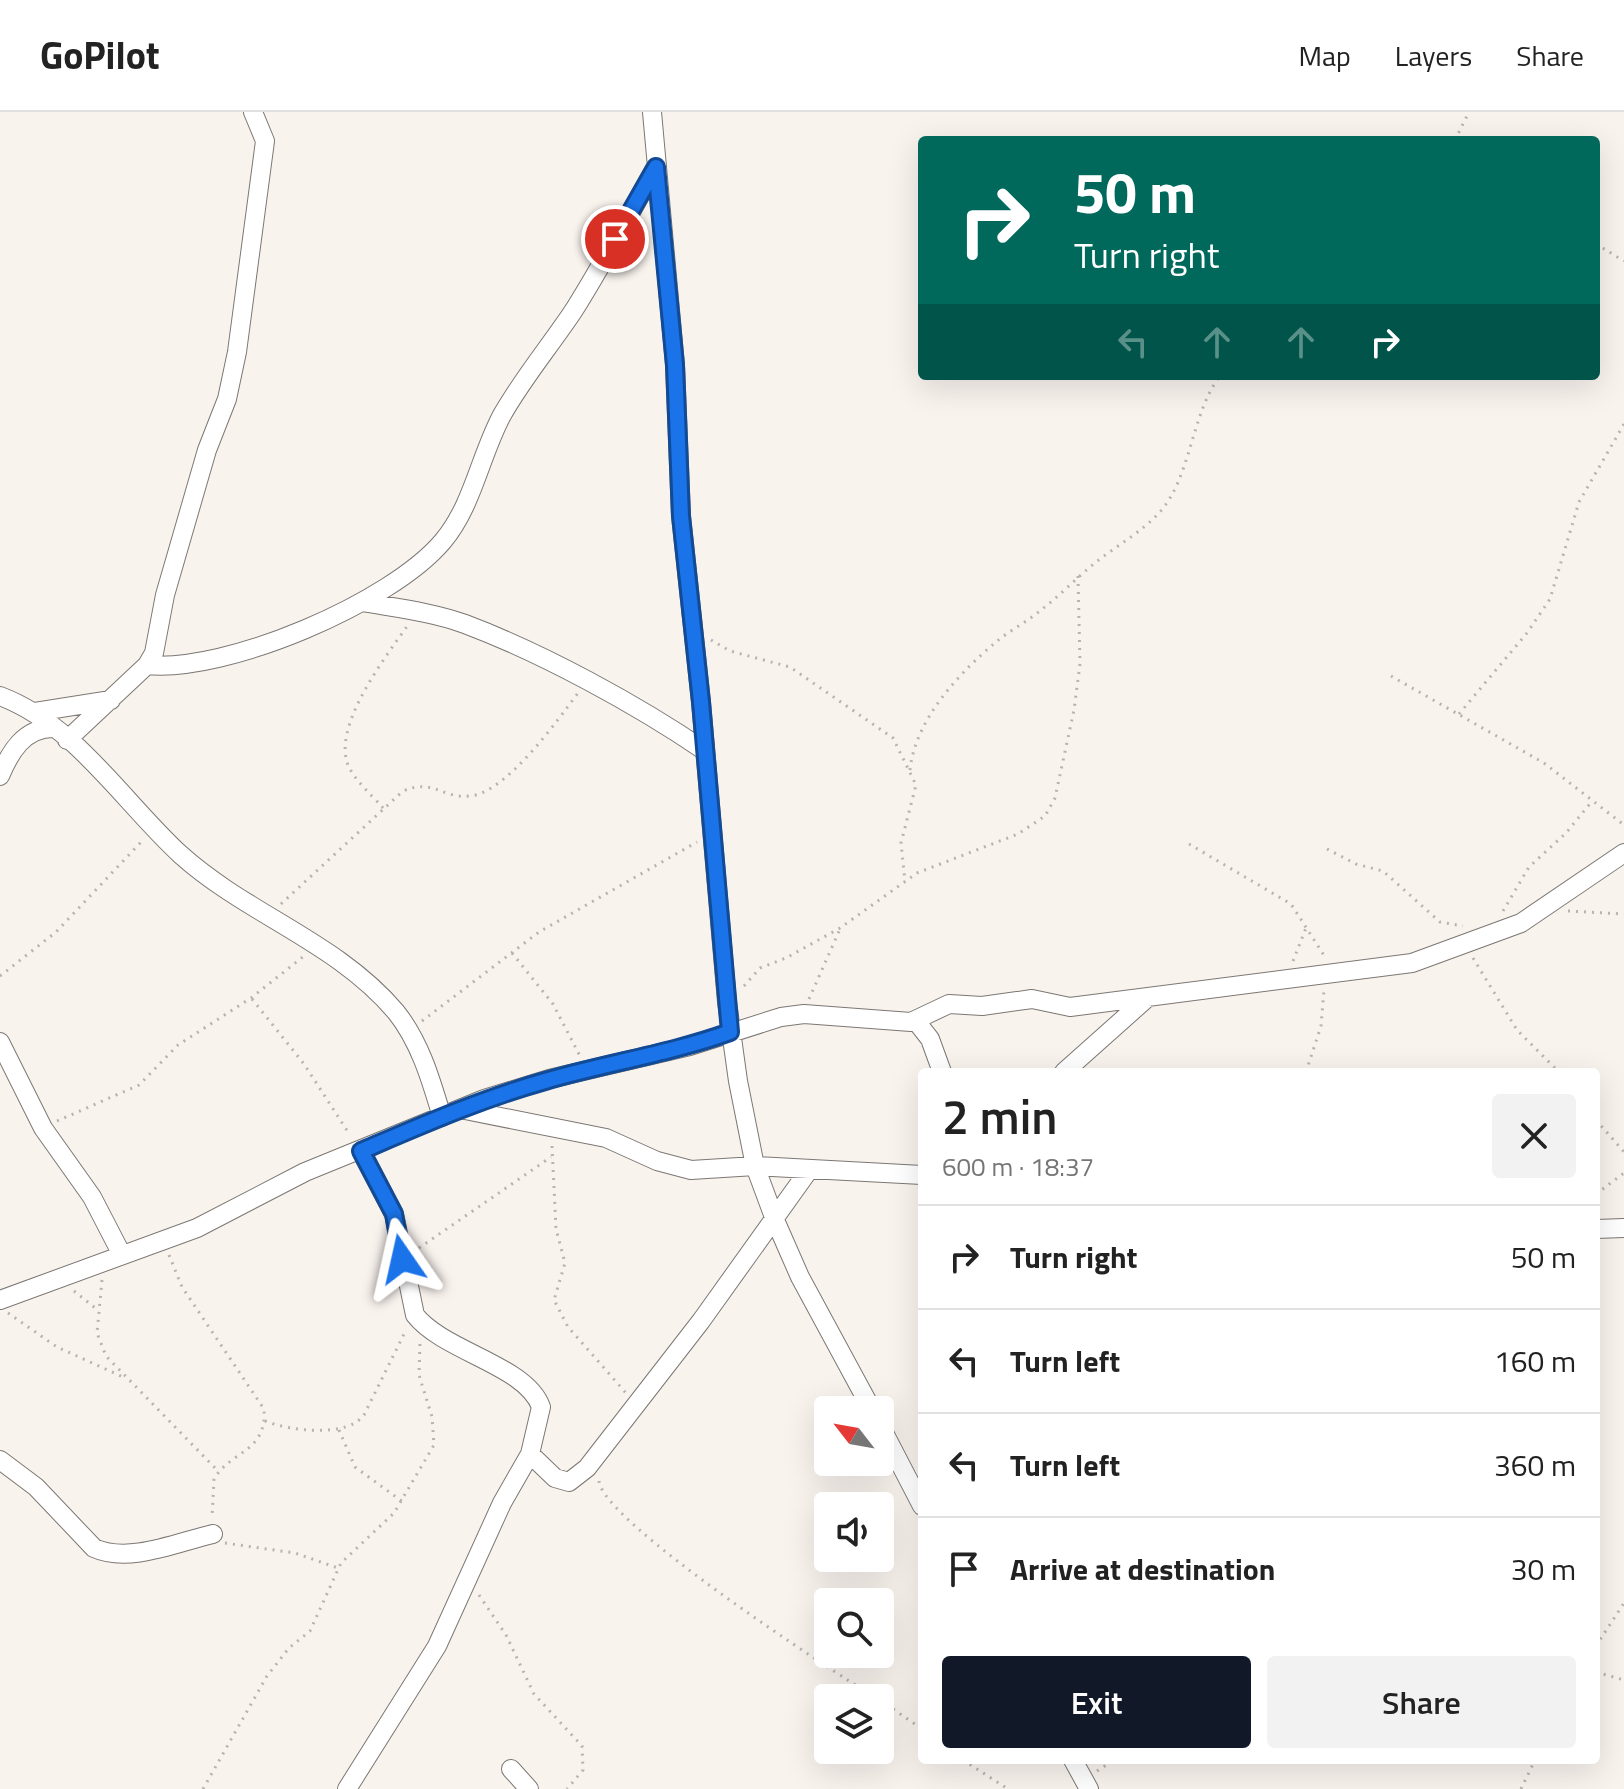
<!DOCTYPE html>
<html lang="en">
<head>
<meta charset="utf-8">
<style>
  :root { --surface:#fff; --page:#f2f2f2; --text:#222; --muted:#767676; --line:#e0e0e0; --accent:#111827 }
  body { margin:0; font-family:"Titillium Web",sans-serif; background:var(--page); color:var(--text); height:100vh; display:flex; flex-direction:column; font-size:30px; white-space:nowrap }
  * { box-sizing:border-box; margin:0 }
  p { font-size:26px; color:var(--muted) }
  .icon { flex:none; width:44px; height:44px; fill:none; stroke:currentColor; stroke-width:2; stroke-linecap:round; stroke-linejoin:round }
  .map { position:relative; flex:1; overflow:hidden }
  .details { position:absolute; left:918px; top:956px; width:682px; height:696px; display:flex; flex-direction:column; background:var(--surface); border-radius:8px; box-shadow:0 8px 32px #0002 }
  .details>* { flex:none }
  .hud { position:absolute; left:918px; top:24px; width:682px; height:244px; border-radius:8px; box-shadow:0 8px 32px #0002; background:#00695c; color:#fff; overflow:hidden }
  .needle { width:52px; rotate:301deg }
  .fabs { position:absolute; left:814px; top:1284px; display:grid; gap:16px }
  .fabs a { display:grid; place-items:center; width:80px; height:80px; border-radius:8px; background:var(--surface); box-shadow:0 8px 32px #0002; font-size:40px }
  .pin { position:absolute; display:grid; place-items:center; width:68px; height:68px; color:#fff; margin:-34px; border:4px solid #fff; border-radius:50%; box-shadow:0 2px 8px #0007 }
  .me { position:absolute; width:88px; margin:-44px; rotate:349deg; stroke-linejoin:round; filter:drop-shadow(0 0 6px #0008) }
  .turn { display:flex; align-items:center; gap:28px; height:168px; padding:0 24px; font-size:36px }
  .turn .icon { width:104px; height:104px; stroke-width:2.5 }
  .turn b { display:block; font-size:56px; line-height:68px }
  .lanes { display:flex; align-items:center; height:76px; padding:0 24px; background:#0003; justify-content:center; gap:40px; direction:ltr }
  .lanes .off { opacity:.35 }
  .round { display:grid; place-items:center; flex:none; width:84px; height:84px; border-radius:8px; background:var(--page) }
  .headline { display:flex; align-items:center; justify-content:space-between; height:136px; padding:0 24px }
  h1 { font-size:48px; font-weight:600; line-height:60px }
  .button { display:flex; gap:16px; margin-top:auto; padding:16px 24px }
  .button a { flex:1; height:92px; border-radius:8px; background:var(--accent); color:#fff; font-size:32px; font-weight:600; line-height:92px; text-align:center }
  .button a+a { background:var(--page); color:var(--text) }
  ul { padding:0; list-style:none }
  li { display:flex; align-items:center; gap:24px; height:104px; padding:0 24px; border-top:2px solid var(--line) }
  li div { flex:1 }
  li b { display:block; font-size:30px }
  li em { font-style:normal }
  header { display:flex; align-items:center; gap:48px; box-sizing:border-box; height:112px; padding:0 40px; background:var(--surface); border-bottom:2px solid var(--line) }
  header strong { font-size:38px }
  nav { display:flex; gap:44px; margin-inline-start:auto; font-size:28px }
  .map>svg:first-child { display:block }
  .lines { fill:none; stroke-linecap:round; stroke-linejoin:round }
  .street-casing { stroke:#7c7773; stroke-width:20 }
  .path { stroke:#b8b3af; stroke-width:3; stroke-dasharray:2 6; stroke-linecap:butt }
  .street { stroke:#fff; stroke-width:18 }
  .route-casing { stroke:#114b97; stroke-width:20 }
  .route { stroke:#1a73e8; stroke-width:14 }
</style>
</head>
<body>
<header>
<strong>GoPilot</strong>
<nav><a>Map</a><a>Layers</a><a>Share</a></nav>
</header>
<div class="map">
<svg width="1624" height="1677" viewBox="0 0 1624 1677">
  <rect width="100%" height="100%" fill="#f9f3ee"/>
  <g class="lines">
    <g class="street-casing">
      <path id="street" d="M652,0L675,253L681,404L701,590L727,890L738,969L755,1054L775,1108L800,1165L872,1298
        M362,490C396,496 432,500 465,512C542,541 636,592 705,639
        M147,553C226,561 391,491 443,429C473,393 480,344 502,303C523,266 550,234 574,198C603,152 629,103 656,55
        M0,584C75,612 124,691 181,743C248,803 337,830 396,900C420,930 431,968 442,1005
        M35,600L111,588
        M67,628L147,553L154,541L165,483L207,338L227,287L237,240L265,29L253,0
        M0,664C10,640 24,616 53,616
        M916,909L930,927L942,960
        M0,930L43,1016L92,1085L122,1143
        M1064,960L1147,886
        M460,997L606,1026L657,1049L691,1058L755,1054L922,1063
        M1596,1117L1624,1116
        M0,1188L197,1116L305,1060L484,987L549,967L690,934L781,905L804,902L911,910L949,892L982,894L1032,887L1070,895L1412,851L1521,811L1624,741
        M880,1313L922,1394
        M530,1342L555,1366L569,1370L587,1356L701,1209L809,1058
        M0,1348L36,1375L94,1436C129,1452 178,1430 213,1422
        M1073,1648L1089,1677
        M511,1657L529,1677
        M347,1677L437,1534L502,1391L530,1342L541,1295C526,1253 444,1240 415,1203L394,1102L361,1039"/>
    </g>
    <path class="path" d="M1455,28L1469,0
      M1596,132L1624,149
      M711,528L730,539L790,555L893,626L916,673L901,731L905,769
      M1391,564L1544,651L1624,713
      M1459,602L1527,521L1550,487L1579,390L1624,312
      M910,658C915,608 959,561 996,530C1010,518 1027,510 1041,498C1062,482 1079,463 1100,447C1120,432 1142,419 1158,402C1191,368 1191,301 1220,264
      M383,696C371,682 349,664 346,646C338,607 386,544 408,513
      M1189,732L1291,792L1325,845
      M1327,737L1356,752L1383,759L1440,810L1463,814
      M281,792L403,679C434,666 442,687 470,684C506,681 557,609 578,581
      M1503,799L1529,755L1566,721L1593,688
      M1568,799L1624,802
      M512,841L553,892L580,944
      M1473,846L1517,918L1559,960
      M1293,849L1306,816
      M0,864L56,820L143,728
      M744,874L760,856L786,846L840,816L917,761L1018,722L1045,704L1055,686L1074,598L1080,552L1078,464
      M252,887L304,952L350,1023
      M809,887L840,817
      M422,909L539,820L697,730
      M1306,960L1321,914L1324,878
      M1596,1008L1624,1040
      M57,1009L139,973L178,933L251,886L304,844
      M552,1034L556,1117L565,1151L554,1188L568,1215L626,1281
      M1596,1082L1624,1061
      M419,1136L551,1045
      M169,1143L182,1175L264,1297C267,1341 231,1338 214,1367L212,1406
      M102,1168L97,1221L106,1244L219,1360
      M74,1179L99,1199
      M8,1201L57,1235L123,1265
      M265,1309C290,1319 347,1326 364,1303L406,1218
      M339,1318L355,1355L403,1390
      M599,1369C603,1410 832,1559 876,1586
      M225,1431L295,1441L338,1456
      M479,1483L506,1523L534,1582L582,1634L583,1658L567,1677
      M1596,1534L1624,1491
      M1596,1560L1624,1568
      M880,1588L922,1617
      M963,1648L1008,1677
      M1097,1659L1114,1648
      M203,1677L267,1564L289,1536L310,1519L341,1451L394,1401L434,1333L432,1305L419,1263L420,1231
      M1521,1677L1535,1648"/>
    <use href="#street" class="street"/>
  </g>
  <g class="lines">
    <g class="route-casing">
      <path id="route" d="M402,1147L394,1102L361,1039C422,1013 481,987 545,969C606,951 669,942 730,920L701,590L681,404L675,253L656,55L615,127"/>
    </g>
    <use href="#route" class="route"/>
  </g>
</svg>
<div class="fabs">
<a><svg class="needle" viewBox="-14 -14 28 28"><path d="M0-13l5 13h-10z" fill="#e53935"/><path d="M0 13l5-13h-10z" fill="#767676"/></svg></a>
<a><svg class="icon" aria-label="sound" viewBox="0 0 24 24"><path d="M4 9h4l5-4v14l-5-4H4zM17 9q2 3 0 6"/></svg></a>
<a><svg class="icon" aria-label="search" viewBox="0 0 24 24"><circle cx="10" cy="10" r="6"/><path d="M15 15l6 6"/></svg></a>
<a><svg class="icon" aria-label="layers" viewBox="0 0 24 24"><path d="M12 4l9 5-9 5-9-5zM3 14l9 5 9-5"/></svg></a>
</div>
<div class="pin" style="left:615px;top:127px;background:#d93025"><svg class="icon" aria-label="arrive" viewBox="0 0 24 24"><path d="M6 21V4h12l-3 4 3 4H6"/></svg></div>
<svg class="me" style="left:402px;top:1147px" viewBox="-20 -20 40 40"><path d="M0-17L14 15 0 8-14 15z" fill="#1a73e8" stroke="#fff" stroke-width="4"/></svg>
<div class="hud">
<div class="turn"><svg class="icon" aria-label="right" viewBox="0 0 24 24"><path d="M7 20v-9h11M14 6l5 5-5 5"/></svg><div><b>50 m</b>Turn right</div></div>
<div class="lanes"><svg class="icon off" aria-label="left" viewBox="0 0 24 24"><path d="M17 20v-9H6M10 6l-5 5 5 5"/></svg><svg class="icon off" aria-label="ahead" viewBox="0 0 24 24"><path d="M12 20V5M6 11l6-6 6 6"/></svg><svg class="icon off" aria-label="ahead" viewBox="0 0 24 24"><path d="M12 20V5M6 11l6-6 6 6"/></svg><svg class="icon" aria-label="right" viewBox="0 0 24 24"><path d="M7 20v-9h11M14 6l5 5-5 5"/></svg></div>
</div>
<section class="details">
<div class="headline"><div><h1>2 min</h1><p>600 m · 18:37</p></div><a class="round"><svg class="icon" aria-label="close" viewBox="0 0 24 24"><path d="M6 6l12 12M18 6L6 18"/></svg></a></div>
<ul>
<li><svg class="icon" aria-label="right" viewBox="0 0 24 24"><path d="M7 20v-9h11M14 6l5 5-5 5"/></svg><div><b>Turn right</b></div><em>50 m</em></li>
<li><svg class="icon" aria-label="left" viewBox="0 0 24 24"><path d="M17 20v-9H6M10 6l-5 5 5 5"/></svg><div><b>Turn left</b></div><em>160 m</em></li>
<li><svg class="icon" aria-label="left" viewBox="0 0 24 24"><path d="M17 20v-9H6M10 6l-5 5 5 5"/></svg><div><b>Turn left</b></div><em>360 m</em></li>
<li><svg class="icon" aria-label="arrive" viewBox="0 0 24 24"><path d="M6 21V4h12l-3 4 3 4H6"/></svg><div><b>Arrive at destination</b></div><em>30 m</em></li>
</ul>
<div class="button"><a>Exit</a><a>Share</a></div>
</section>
</div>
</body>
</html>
